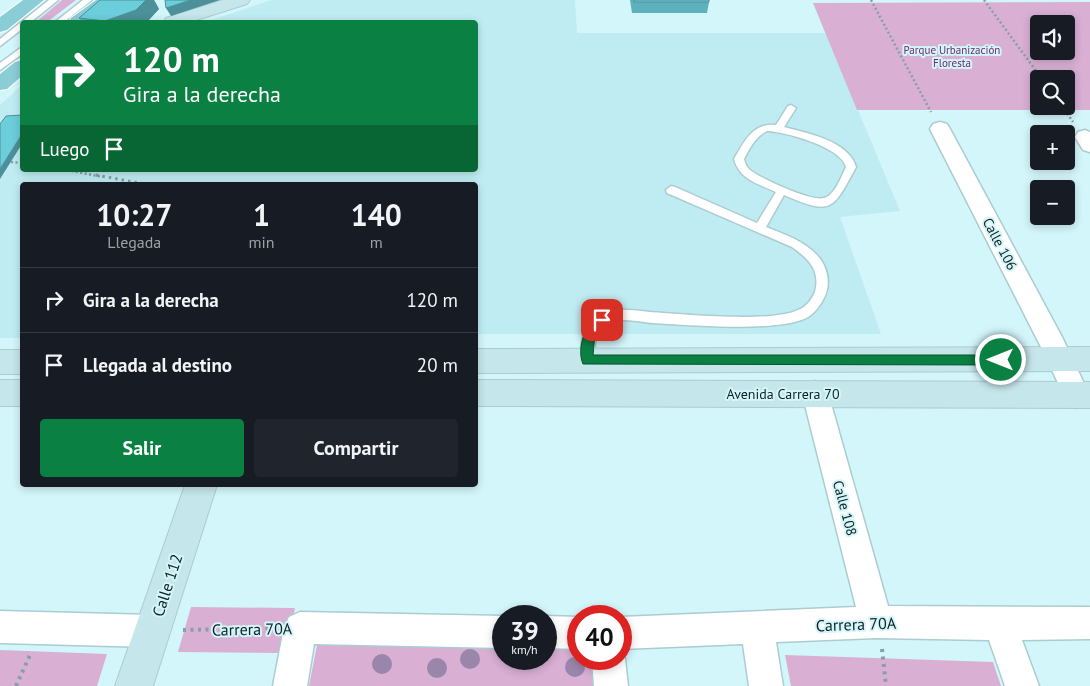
<!DOCTYPE html>
<html lang="es">
<head>
<meta charset="utf-8">
<style>
  :root { --surface:#171b24; --page:#20242c; --text:#f1f3f6; --muted:#9ea1a6; --line:#363941; --accent:#0b8043 }
  body { margin:0; font-family:"PT Sans",sans-serif; background:var(--page); color:var(--text); height:100vh; display:flex; flex-direction:column; font-size:19px; white-space:nowrap }
  * { box-sizing:border-box; margin:0 }
  p { font-size:16px; color:var(--muted) }
  .icon { flex:none; width:28px; height:28px; fill:none; stroke:currentColor; stroke-width:2; stroke-linecap:round; stroke-linejoin:round }
  .map { position:relative; flex:1; overflow:hidden }
  .panel { position:absolute; left:20px; top:182px; width:458px; height:305px; display:flex; flex-direction:column; background:var(--surface); border-radius:5px; box-shadow:0 2px 8px #0003 }
  .panel>* { flex:none }
  .guide { position:absolute; left:20px; top:20px; width:458px; height:152px; border-radius:5px; box-shadow:0 2px 8px #0003; background:#0b8043; color:#fff; overflow:hidden }
  .fabs { position:absolute; left:1030px; top:15px; display:grid; gap:10px }
  .fabs a { display:grid; place-items:center; width:45px; height:45px; border-radius:5px; background:var(--surface); box-shadow:0 2px 8px #0003; font-size:25px }
  .speed { position:absolute; left:492px; top:605px; display:flex; gap:10px; font-size:25px; font-weight:700; text-align:center }
  .speed>* { display:grid; place-content:center; width:65px; height:65px; border-radius:50%; background:var(--surface); box-shadow:0 2px 8px #0003; line-height:1 }
  .speed small { font-size:12px; font-weight:400 }
  .speed .limit { border:8px solid #d22; background:#fff; color:#111 }
  .pin { position:absolute; display:grid; place-items:center; width:42px; height:42px; color:#fff; margin:-21px; border-radius:10px; box-shadow:0 2px 8px #0006 }
  .me { position:absolute; width:55px; margin:-28px; rotate:270deg; stroke-linejoin:round; filter:drop-shadow(0 0 4px #0008) }
  .turn { display:flex; align-items:center; gap:18px; height:105px; padding:0 20px; font-size:22px }
  .turn .icon { width:65px; height:65px; stroke-width:2.5 }
  .turn b { display:block; font-size:35px; line-height:42px }
  .then { display:flex; align-items:center; height:48px; padding:0 20px; background:#0003; gap:10px; font-size:19px }
  .eta { display:flex; justify-content:space-evenly; align-items:center; height:85px; text-align:center }
  .eta b { font-size:30px; font-weight:600; line-height:35px }
  .cta { display:flex; gap:10px; margin-top:auto; padding:10px 20px }
  .cta a { flex:1; height:58px; border-radius:5px; background:var(--accent); color:#fff; font-size:20px; font-weight:600; line-height:58px; text-align:center }
  .cta a+a { background:var(--page); color:var(--text) }
  ul { padding:0; list-style:none }
  li { display:flex; align-items:center; gap:15px; height:65px; padding:0 20px; border-top:1px solid var(--line) }
  li div { flex:1 }
  li b { display:block; font-size:19px }
  li em { font-style:normal }
  .map>svg:first-child { display:block }
  .built { fill:#bfecf2 }
  .green { fill:#d9afd4; fill-rule:evenodd }
  .lines { fill:none; stroke-linecap:round; stroke-linejoin:round }
  .lane-casing { stroke:#abccd1; stroke-width:3 }
  .street-casing { stroke:#abccd1; stroke-width:3 }
  .secondary-casing { stroke:#abccd1; stroke-width:2 }
  .primary-casing { stroke:#fff; stroke-width:2 }
  .path-far2 { stroke:#86a0a4; stroke-width:2.5; stroke-dasharray:2 2.5; stroke-linecap:butt }
  .path-far1 { stroke:#86a0a4; stroke-width:3; stroke-dasharray:2.5 4; stroke-linecap:butt }
  .path { stroke:#86a0a4; stroke-width:4; stroke-dasharray:3 4.5; stroke-linecap:butt }
  .lane { fill:#fff; fill-rule:evenodd }
  .street { fill:#fff; fill-rule:evenodd }
  .secondary { fill:#c5e6ea; fill-rule:evenodd }
  .primary { fill:#8bcdd6; fill-rule:evenodd }
  .tree { fill:#9a86aa }
  .wall { fill:#5db1bc }
  .shaded-wall { fill:#4c9099 }
  .building { fill:#6ccedb; stroke:#4c9099 }
  .route { fill:#0b8043; stroke:#07532c }
  .labels { text-anchor:middle; dominant-baseline:central; stroke-width:4; stroke-linejoin:round; paint-order:stroke }
  .far-park-label { font-size:11px; fill:#6c2a67; stroke:#d3f6fb }
  .street-label { font-size:14px; fill:#121f21; stroke:#d3f6fb }
  .near-street-label { font-size:16px; fill:#121f21; stroke:#d3f6fb }
</style>
</head>
<body>
<div class="map">
<svg width="1090" height="686" viewBox="0 0 1090 686">
  <rect width="100%" height="100%" fill="#d3f6fb"/>
  <path class="built" d="M271,0H575L577,33H826L900,211L840,217L881,334H475V185H22V338H0V105L22,85V170H475V22H206Z"/>
  <path class="green" d="M62,0H76L47,22H36Z
    M1090,2V110H857L813,3ZM1039,24H1066V51H1039ZM1039,79H1066V106H1039Z
    M191,607L295,608L286,653L178,652Z
    M317,645L504,648V659H546V649L579,650V659H596L597,686H309Z
    M0,650L107,654L97,686H0Z
    M785,655L993,662L1001,686H791Z"/>
  <g class="lines">
    <g class="lane-casing">
      <path id="lane" d="M49,0H58L31,22H22V29L0,46V39Z
        M83,0H92L64,22H55Z
        M22,47V54L0,70V63Z
        M791,105L796,108L784,127C807,133 849,141 856,167C833,210 832,216 784,195L766,227C786,235 808,242 821,260C828,271 830,284 825,296C821,304 816,312 808,317C781,333 687,325 653,323C641,322 626,318 615,321C588,327 599,347 591,364L587,366L583,364C579,356 581,343 584,334C589,322 602,312 616,310C627,309 640,311 650,312C682,314 772,323 798,310C807,307 815,296 816,287C819,268 806,257 792,247L667,193L666,190L671,186L675,187L757,223L776,192C757,183 740,180 734,159C744,142 753,122 776,125L788,106ZM767,131C786,132 841,147 846,167C841,177 835,195 824,198C812,202 759,178 749,169C746,166 745,163 744,159C750,148 755,137 767,131Z"/>
    </g>
    <g class="street-casing">
      <path id="street" d="M940,122L947,124L950,129L1062,337L1090,396L1086,404L1077,408L1068,404L1042,349L930,129L933,124Z
        M1085,130L1090,132V152L1083,150L1075,137L1078,132Z
        M815,381L824,385L828,393L888,606L1090,607V639L1022,640L1039,686H1005L989,640L876,638L776,642L783,686H749L743,644L621,649V617L856,607L802,393L806,385Z
        M0,611L152,615L163,620L168,631L163,642L152,647L0,643Z
        M300,612L504,616V648L314,644L307,686H273L284,628L289,617Z
        M545,616H546L579,617V649L546,648Z
        M621,651L625,659L628,686H594L592,659H621Z"/>
    </g>
    <g class="secondary-casing">
      <path id="secondary" d="M223,0H250L247,4L190,22H164L166,18Z
        M1090,347V371L475,373V349Z
        M0,350H22V374H0Z
        M0,380H22V406H0Z
        M475,380L1090,382V408L475,406Z
        M185,485H217L153,686H115Z"/>
    </g>
    <g class="primary-casing">
      <path id="primary" d="M23,0H44L7,30L0,32V17Z
        M96,0H116L89,22H69L71,18Z
        M22,60V76L7,89L0,90V74L15,62Z"/>
    </g>
    <path class="path-far2" d="M871,0L931,112
      M984,0L1042,79
      M1062,106L1073,122
      M11,162L22,163
      M67,170L103,177"/>
    <path class="path-far1" d="M96,175L150,185"/>
    <path class="path" d="M183,630L272,628
      M882,649L886,686
      M16,686L30,655"/>
    <use href="#lane" class="lane"/>
    <use href="#street" class="street"/>
    <use href="#secondary" class="secondary"/>
    <use href="#primary" class="primary"/>
  </g>
  <g class="tree">
    <circle cx="470" cy="659" r="10"/>
    <circle cx="382" cy="664" r="10"/>
    <circle cx="575" cy="667" r="10"/>
    <circle cx="437" cy="668" r="10"/>
  </g>
  <path class="wall" d="M100,0H154L159,9L147,22H82L79,18Z
    M630,0H709V2L707,13H632Z"/>
  <path class="shaded-wall" d="M146,0H154L159,9L147,22H106L105,21Z
    M191,0H220L171,16L166,8Z
    M22,134V144L0,179V169Z"/>
  <path class="building" d="M100,0H146L136,10L105,21L79,18Z
    M165,0H191L166,8Z
    M634,0H709V2H634Z
    M22,115V134L0,169V124L6,116Z"/>
  <path class="route" d="M602,315L608,320L595,335L593,355H1001L1005,356L1007,360L1005,363L1001,365L583,364C576,348 586,320 602,315Z"/>
  <g class="labels">
    <g class="far-park-label">
      <text x="952" y="50">Parque Urbanización<tspan x="952" dy="13">Floresta</tspan></text>
    </g>
    <g class="street-label">
      <text transform="translate(1000 244) rotate(62)">Calle 106</text>
      <text x="783" y="394">Avenida Carrera 70</text>
      <text transform="translate(845 508) rotate(75)">Calle 108</text>
    </g>
    <g class="near-street-label">
      <text transform="translate(167 585) rotate(-72)">Calle 112</text>
      <text transform="translate(856 624) rotate(-2)">Carrera 70A</text>
      <text transform="translate(252 629) rotate(-1)">Carrera 70A</text>
    </g>
  </g>
</svg>
<div class="fabs">
<a><svg class="icon" aria-label="sound" viewBox="0 0 24 24"><path d="M4 9h4l5-4v14l-5-4H4zM17 9q2 3 0 6"/></svg></a>
<a><svg class="icon" aria-label="search" viewBox="0 0 24 24"><circle cx="10" cy="10" r="6"/><path d="M15 15l6 6"/></svg></a>
<a>+</a>
<a>−</a>
</div>
<div class="speed"><div>39<small>km/h</small></div><div class="limit">40</div></div>
<div class="pin" style="left:602px;top:320px;background:#d93025"><svg class="icon" aria-label="arrive" viewBox="0 0 24 24"><path d="M6 21V4h12l-3 4 3 4H6"/></svg></div>
<svg class="me" style="left:1001px;top:360px" viewBox="-20 -20 40 40"><circle r="17" fill="#0b8043" stroke="#fff" stroke-width="3"/><path d="M0-11L8 9 0 5-8 9z" fill="#fff"/></svg>
<div class="guide">
<div class="turn"><svg class="icon" aria-label="right" viewBox="0 0 24 24"><path d="M7 20v-9h11M14 6l5 5-5 5"/></svg><div><b>120 m</b>Gira a la derecha</div></div>
<div class="then">Luego<svg class="icon" aria-label="arrive" viewBox="0 0 24 24"><path d="M6 21V4h12l-3 4 3 4H6"/></svg></div>
</div>
<section class="panel">
<div class="eta">
<div><b>10:27</b><p>Llegada</p></div>
<div><b>1</b><p>min</p></div>
<div><b>140</b><p>m</p></div>
</div>
<ul>
<li><svg class="icon" aria-label="right" viewBox="0 0 24 24"><path d="M7 20v-9h11M14 6l5 5-5 5"/></svg><div><b>Gira a la derecha</b></div><em>120 m</em></li>
<li><svg class="icon" aria-label="arrive" viewBox="0 0 24 24"><path d="M6 21V4h12l-3 4 3 4H6"/></svg><div><b>Llegada al destino</b></div><em>20 m</em></li>
</ul>
<div class="cta"><a>Salir</a><a>Compartir</a></div>
</section>
</div>
</body>
</html>
